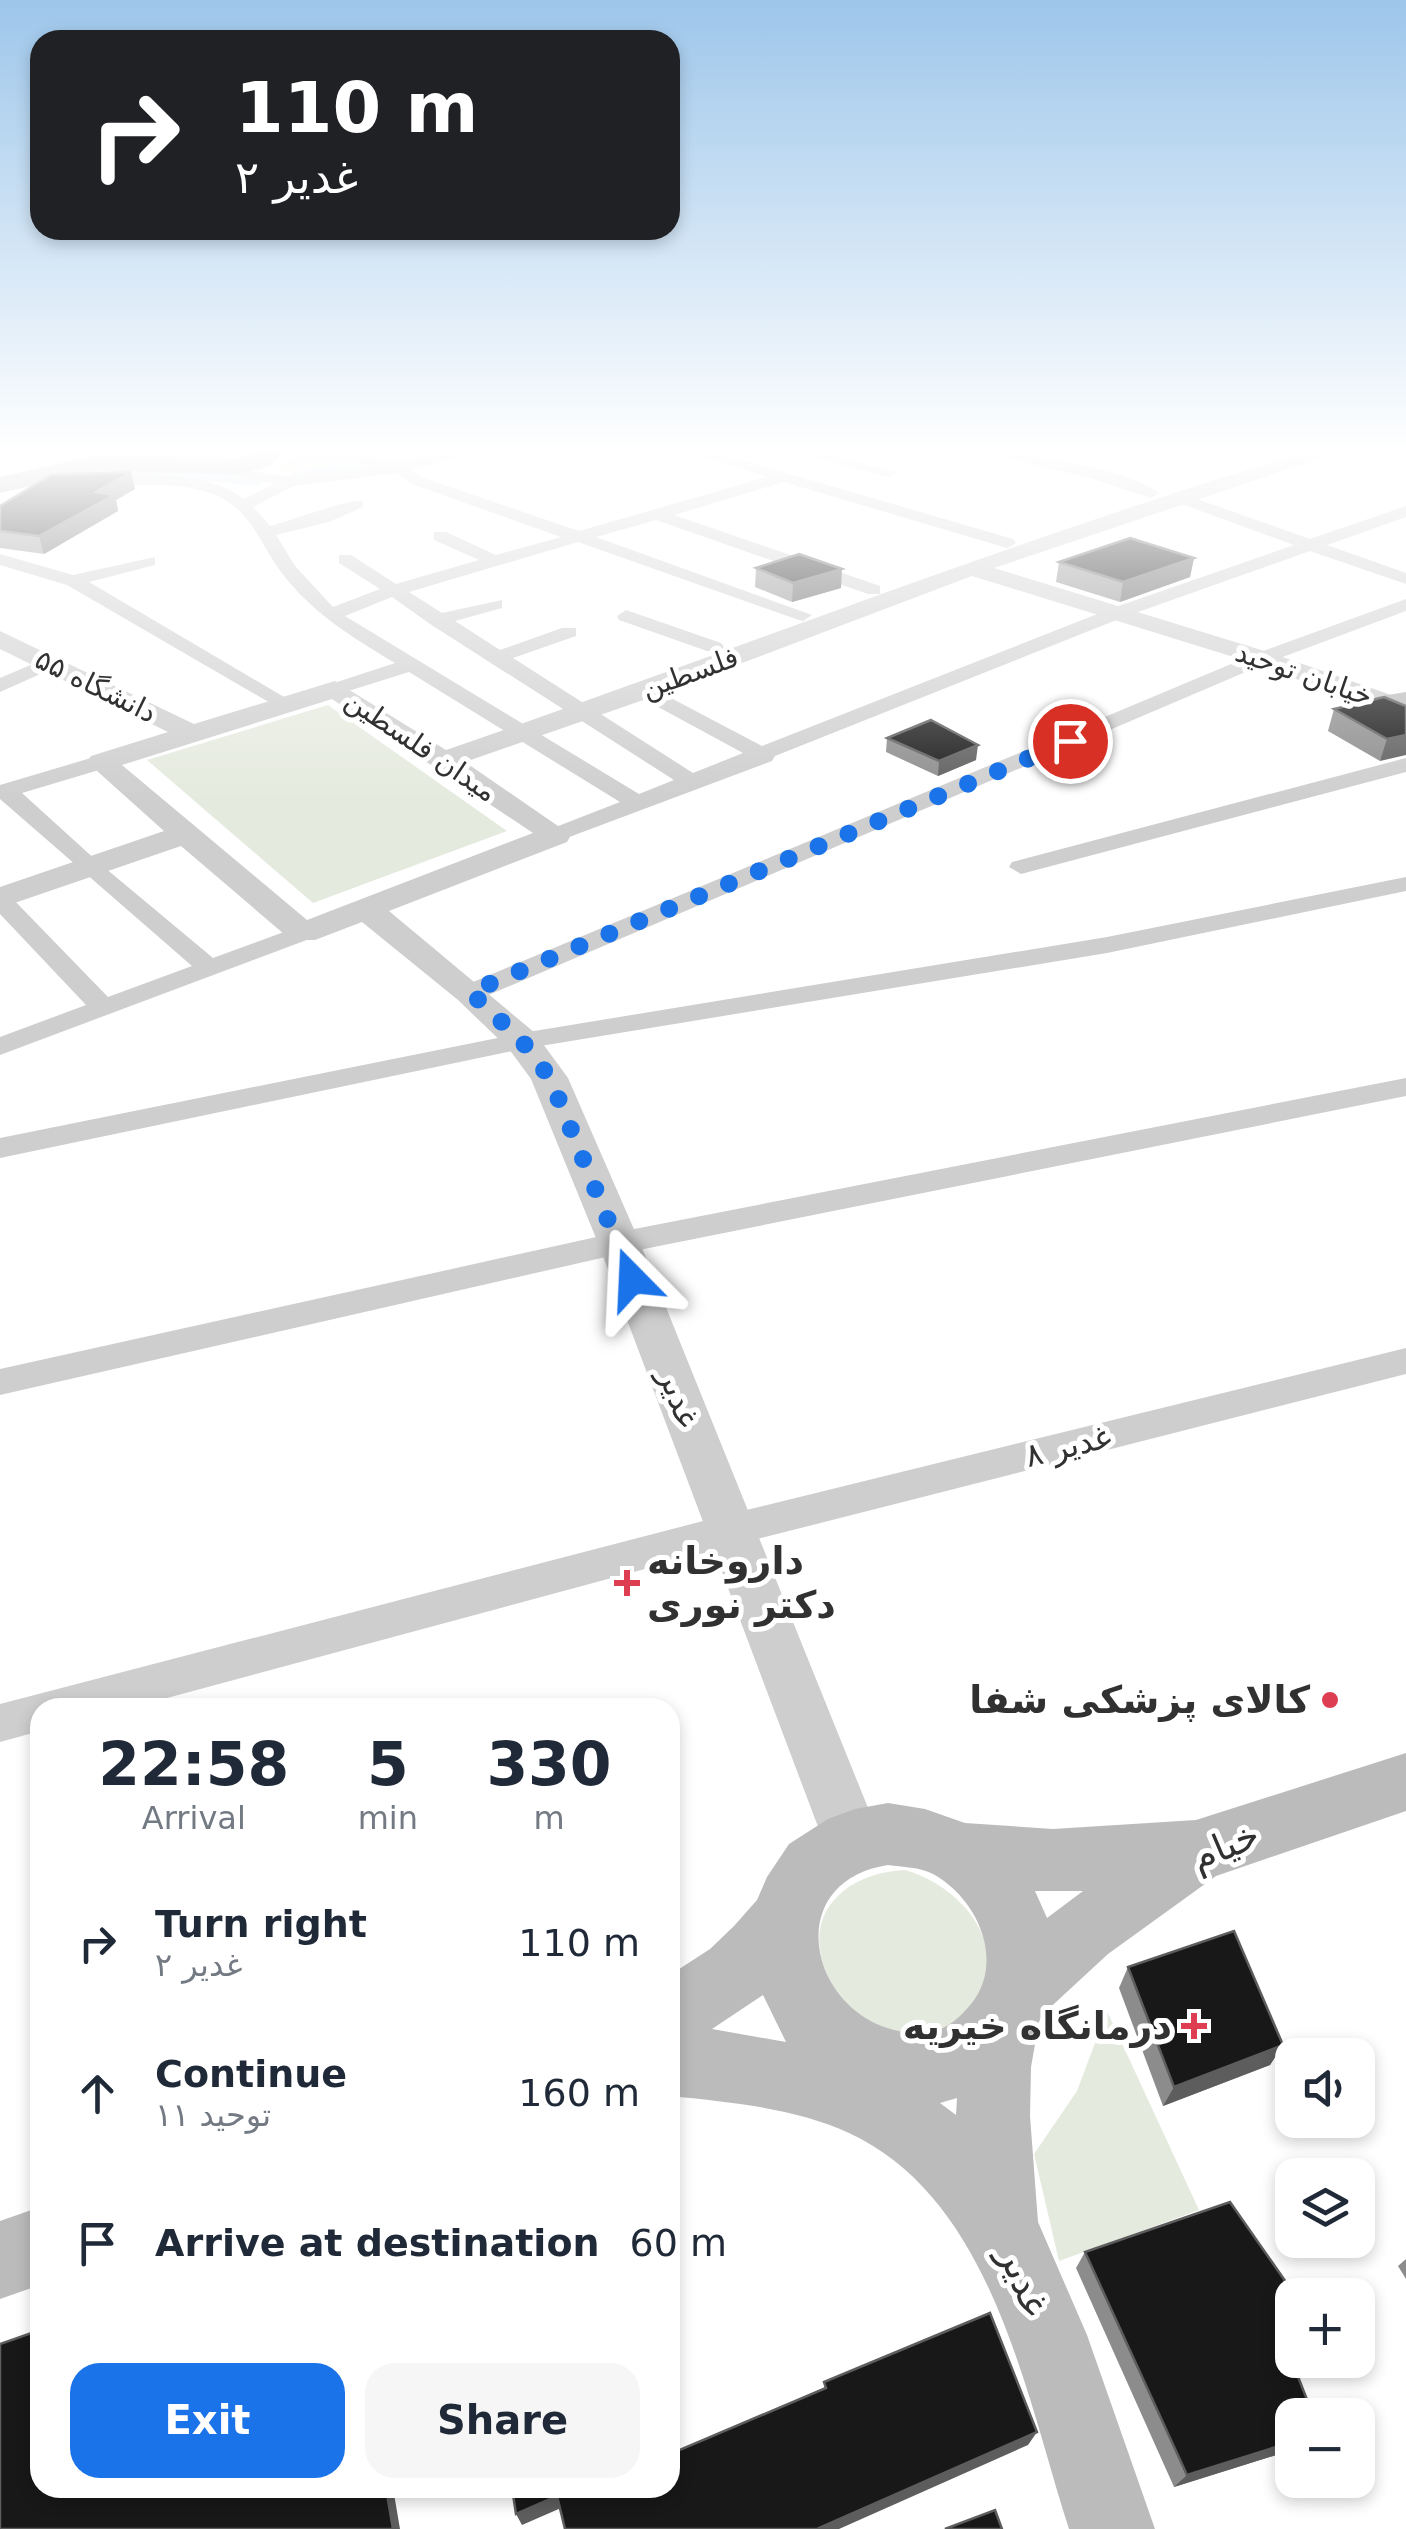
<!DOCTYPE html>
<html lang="en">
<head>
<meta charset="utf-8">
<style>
  :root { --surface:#fff; --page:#f6f6f7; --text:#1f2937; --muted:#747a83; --accent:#1a73e8 }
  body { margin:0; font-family:"DejaVu Sans",Cairo,sans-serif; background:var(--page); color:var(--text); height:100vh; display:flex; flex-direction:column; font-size:38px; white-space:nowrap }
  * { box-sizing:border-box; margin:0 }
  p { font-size:32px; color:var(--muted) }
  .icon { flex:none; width:55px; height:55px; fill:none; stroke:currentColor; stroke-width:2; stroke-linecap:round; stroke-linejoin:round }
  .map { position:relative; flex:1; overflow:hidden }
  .details { position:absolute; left:30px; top:1698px; width:650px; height:800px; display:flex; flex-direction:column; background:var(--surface); border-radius:30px; box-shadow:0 5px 15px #0003 }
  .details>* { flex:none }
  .hud { position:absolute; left:30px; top:30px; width:650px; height:210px; border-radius:30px; box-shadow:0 5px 15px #0003; background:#202124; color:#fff; overflow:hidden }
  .tools { position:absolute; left:1275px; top:2038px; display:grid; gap:20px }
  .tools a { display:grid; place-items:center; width:100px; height:100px; border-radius:20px; background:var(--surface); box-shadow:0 5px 15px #0003; font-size:50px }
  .pin { position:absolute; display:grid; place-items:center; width:85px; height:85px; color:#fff; margin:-42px; border:5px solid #fff; border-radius:50%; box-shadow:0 2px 10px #0007 }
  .me { position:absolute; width:110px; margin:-55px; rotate:339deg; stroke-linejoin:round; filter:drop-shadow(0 0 8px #0008) }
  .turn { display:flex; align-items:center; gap:35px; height:210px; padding:0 40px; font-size:45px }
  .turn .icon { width:130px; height:130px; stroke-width:2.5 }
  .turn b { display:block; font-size:70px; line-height:85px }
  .eta { display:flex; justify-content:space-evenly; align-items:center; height:170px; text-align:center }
  .eta b { font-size:60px; font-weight:800; line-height:70px }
  .cta { display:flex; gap:20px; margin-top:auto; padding:20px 40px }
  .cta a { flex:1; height:115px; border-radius:30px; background:var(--accent); color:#fff; font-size:40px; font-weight:800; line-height:115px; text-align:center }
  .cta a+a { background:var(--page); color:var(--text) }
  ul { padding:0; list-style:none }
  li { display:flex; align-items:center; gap:30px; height:150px; padding:0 40px }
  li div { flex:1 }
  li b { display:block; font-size:38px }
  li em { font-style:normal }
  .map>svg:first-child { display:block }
  .green { fill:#e5eade }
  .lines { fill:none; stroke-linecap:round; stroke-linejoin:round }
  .canal { fill:#cee1ec; fill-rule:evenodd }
  .minor { fill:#cecece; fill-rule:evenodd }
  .tertiary { fill:#cecece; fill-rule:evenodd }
  .secondary { fill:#bbb; fill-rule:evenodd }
  .primary { fill:#a9a9a9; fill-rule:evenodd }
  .wall { fill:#8c8c8c }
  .shaded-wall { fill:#5d5d5d }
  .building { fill:#181818; stroke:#5d5d5d; stroke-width:2.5 }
  .route { stroke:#1a73e8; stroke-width:18; stroke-dasharray:0 32.4 }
  .poi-dot { fill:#dd3e51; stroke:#fff; stroke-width:4 }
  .labels { text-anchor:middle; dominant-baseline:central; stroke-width:10; stroke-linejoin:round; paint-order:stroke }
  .far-street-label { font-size:28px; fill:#313131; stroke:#fff }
  .street-label { font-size:32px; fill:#313131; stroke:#fff }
  .near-poi-label { font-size:38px; font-weight:bold; fill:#313131; stroke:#fff; text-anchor:end }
  .near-street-label { font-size:38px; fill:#313131; stroke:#fff }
</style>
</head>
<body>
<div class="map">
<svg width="1406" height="2529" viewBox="0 0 1406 2529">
  <rect width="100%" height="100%" fill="#fff"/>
  <path class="green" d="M305,450L364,459L294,474L276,467Z
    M328,705L507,831L313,903L147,760Z
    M905,1870C964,1887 1017,1951 969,2009C940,2045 901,2038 866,2020C860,2016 850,2013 845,2009C839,2003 835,1990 831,1982C797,1919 841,1873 905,1870Z
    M1107,2011L1199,2210L1059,2261L1034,2154L1077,2091Z"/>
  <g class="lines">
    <path class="canal" d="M391,455L397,456V464L298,481L289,476L298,471Z
      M142,465L257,476L266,481L257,486L142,475L84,479L75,474L84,469Z"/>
    <path class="minor" d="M307,450C347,450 391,455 424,478L579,531L767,477L683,450H708L1013,539L1016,543L1007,548L784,482L674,515L880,586V594H868L656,520L596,537L812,615L803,621L796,619L578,542L409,592L442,613L502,600V608L455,621L500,650L562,628H576V636L513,658L693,773L743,753L636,695V687H650L762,746L1110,609L1294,545L1171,500V494H1183L1310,539L1406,506V517L1327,545L1406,573V584L1310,551L1124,617L775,756L772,761L556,842L544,835L548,830L620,802L409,672L342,693H328V685L395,663C352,637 312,613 281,572C263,548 253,516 225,500C188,478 129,486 88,487L80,482L88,477C135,476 204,468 244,499L274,484L209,470V464L290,477L372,467ZM396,473L412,484L561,537L496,555L446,532H434V540L479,560L396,584L351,555H339V563L380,589L333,607L295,566L276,535L329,522L363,507V501C348,499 290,521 270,526L253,507L294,486ZM392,597L430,624L674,780L639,794L345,616Z
      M784,450H813L897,472L889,477Z
      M973,450C1015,450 1127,468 1159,493L1151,498L1090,478Z
      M1267,450H1289L1312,461L1304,466Z
      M0,554L73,575L155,557V565L89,582L296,704L286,710L279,708L67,585L0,565Z
      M1406,599V611L1269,662L479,999H461L457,993L461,987L1255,654Z
      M626,610L721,643L724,647L721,651H707L619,620L617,616Z
      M49,657L59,663L56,667L0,692V678Z
      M101,755L109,757L112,762L109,767L22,793L98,862L213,958L303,925L316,933L312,938L0,1055V1037L86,1005L0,914V893L9,895L108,997L192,966L0,799V785Z
      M1406,758V772L1021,874L1009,867L1012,862Z
      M1406,877V891L1107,953L522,1049L0,1158V1138L522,1033L1107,937Z
      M1406,1078V1096L619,1254L0,1395V1369L619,1232Z
      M1406,1348V1374L730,1546L130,1708H40V1731L0,1742V1704L730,1514Z"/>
    <path class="tertiary" d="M441,450H474L471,454L399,474L389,468L392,464Z
      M1313,450H1345L994,568L1271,653L1397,697L1401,703L1397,709H1377L1253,663L972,576L652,697L465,762L571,835L567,842L389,911L535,1033L568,1078L640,1243L881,1840L873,1860L852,1868L831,1860L823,1840L598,1243L531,1079L509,1049L458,1000L362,922L315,940H291L181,846L0,908V887L164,831L87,762L91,756L168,732L0,649V631L194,724L335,681L446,750C735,651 1019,537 1313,450ZM332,699L533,833L307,920L122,765Z"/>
    <path class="secondary" d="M1406,692V710L1376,709L1372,703L1376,697Z
      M1406,1753V1811L1216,1876L1108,1954L1042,2015L1039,2022L1031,2067L1030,2116L1038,2222L1087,2335L1155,2529H1069C1025,2393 992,2199 849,2133C795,2108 729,2102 670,2096V1975L710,1949L734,1926L757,1900L767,1877L789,1844L828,1819L855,1809L888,1803L925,1809L965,1823L1053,1829L1196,1820ZM888,1865C902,1867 920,1867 933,1874C977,1898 1006,1961 971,2004C952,2027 936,2036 905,2032C810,2019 778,1882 888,1865ZM1035,1891H1083L1047,1918ZM763,1995L786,2042L712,2029ZM957,2098L956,2115L940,2103Z
      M40,2207V2285L0,2299V2221Z"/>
    <path class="primary" d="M258,450H284L271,466L239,474L96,471L0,493V477L96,455L239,458Z"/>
  </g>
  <path class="wall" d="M131,472L135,489L116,500L118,511L44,554L0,548V506Z
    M1194,558L1190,577L1120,602L1056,582L1059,562Z
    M756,568L841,588L792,602L755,587Z
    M1406,706L1380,761L1328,731L1334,709Z
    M887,738L976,760L938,776L886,752Z
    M1128,1967L1283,2045L1270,2065L1163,2106L1119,1988Z
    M1085,2252L1295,2369L1292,2450L1174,2487L1076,2268Z
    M1406,2259V2279L1398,2266Z"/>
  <path class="shaded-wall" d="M131,472L135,489L116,500L118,511L44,554L39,536L96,492Z
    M1194,558L1190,577L1120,602L1123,582Z
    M842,569L841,588L792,602L793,583Z
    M1406,735V755L1380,761L1387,739Z
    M978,745L976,760L938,776L939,761Z
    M1283,2045L1270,2065L1163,2106L1174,2087Z
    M1037,2432L1028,2445L839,2529H817Z
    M1292,2442V2450L1174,2487L1187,2475Z
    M386,2488H393L400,2529H393Z
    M557,2496L561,2508L522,2525L516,2514Z"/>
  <path class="building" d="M131,472L96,492L114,495L39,536L0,531V506L51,475Z
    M1130,538L1194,558L1123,582L1059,562Z
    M799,554L842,569L793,583L756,568Z
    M1384,697L1406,706V735L1387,739L1334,709Z
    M931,720L978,745L939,761L887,738Z
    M1234,1931L1283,2045L1174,2087L1128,1967Z
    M1230,2202L1295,2295H1292V2360H1299L1295,2369L1313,2415H1292V2442L1187,2475L1085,2252Z
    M990,2313L1037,2432L817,2529H565L557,2496L516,2514L512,2488H670V2454L826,2388L824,2382Z
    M40,2330V2488H386L393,2529H0V2344Z
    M995,2510L1002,2529H945Z"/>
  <linearGradient id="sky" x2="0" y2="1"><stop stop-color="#9dc6ea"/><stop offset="0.56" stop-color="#fff"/><stop offset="1" stop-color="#fff" stop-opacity="0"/></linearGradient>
  <rect width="1406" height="804" fill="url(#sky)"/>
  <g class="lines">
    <path class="route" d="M632,1279L550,1078L522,1041L470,992L1070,741"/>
  </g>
  <g class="poi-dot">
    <path d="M622 1568h10v10h10v10h-10v10h-10v-10h-10v-10h10z"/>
    <circle cx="1330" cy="1700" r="10"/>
    <path d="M1189 2011h10v10h10v10h-10v10h-10v-10h-10v-10h10z"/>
  </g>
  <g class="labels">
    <g class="far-street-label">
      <text transform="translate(690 673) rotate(-20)">فلسطین</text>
      <text transform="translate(1304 674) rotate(19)">خیابان توحید</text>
      <text transform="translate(96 686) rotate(26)">دانشگاه ۵۵</text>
      <text transform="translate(421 746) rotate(34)">میدان فلسطین</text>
    </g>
    <g class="street-label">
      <text transform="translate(679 1398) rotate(69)">غدیر</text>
      <text transform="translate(1068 1446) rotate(-14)">غدیر ۸</text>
    </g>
    <g class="near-poi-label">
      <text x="647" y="1561" text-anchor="start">داروخانه<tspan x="647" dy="44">دکتر نوری</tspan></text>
      <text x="1310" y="1700">کالای پزشکی شفا</text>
      <text x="1172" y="2026">درمانگاه خیریه</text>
    </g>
    <g class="near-street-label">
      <text transform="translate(1225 1846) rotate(-23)">خیام</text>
      <text transform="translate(1024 2281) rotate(67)">غدیر</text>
    </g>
  </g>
</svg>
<div class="tools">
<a><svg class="icon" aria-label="sound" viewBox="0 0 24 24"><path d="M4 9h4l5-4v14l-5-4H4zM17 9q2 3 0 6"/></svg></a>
<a><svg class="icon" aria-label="layers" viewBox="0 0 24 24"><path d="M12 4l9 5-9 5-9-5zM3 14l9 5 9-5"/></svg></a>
<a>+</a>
<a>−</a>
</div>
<div class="pin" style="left:1070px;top:741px;background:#d93025"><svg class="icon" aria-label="arrive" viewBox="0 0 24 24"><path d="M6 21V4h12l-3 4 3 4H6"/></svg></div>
<svg class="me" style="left:632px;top:1279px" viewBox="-20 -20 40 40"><path d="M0-17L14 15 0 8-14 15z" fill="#1a73e8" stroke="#fff" stroke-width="4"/></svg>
<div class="hud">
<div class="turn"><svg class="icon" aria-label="right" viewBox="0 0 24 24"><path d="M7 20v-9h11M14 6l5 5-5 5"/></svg><div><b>110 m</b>غدیر ۲</div></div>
</div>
<section class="details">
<div class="eta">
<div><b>22:58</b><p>Arrival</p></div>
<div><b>5</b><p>min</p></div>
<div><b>330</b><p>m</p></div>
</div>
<ul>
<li><svg class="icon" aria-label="right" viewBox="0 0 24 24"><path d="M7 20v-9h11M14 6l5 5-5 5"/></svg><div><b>Turn right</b><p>غدیر ۲</p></div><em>110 m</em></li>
<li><svg class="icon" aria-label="ahead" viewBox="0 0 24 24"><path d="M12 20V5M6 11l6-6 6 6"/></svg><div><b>Continue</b><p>توحید ۱۱</p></div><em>160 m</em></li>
<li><svg class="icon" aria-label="arrive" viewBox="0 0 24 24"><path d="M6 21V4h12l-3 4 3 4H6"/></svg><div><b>Arrive at destination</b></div><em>60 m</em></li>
</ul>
<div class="cta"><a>Exit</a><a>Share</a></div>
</section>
</div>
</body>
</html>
